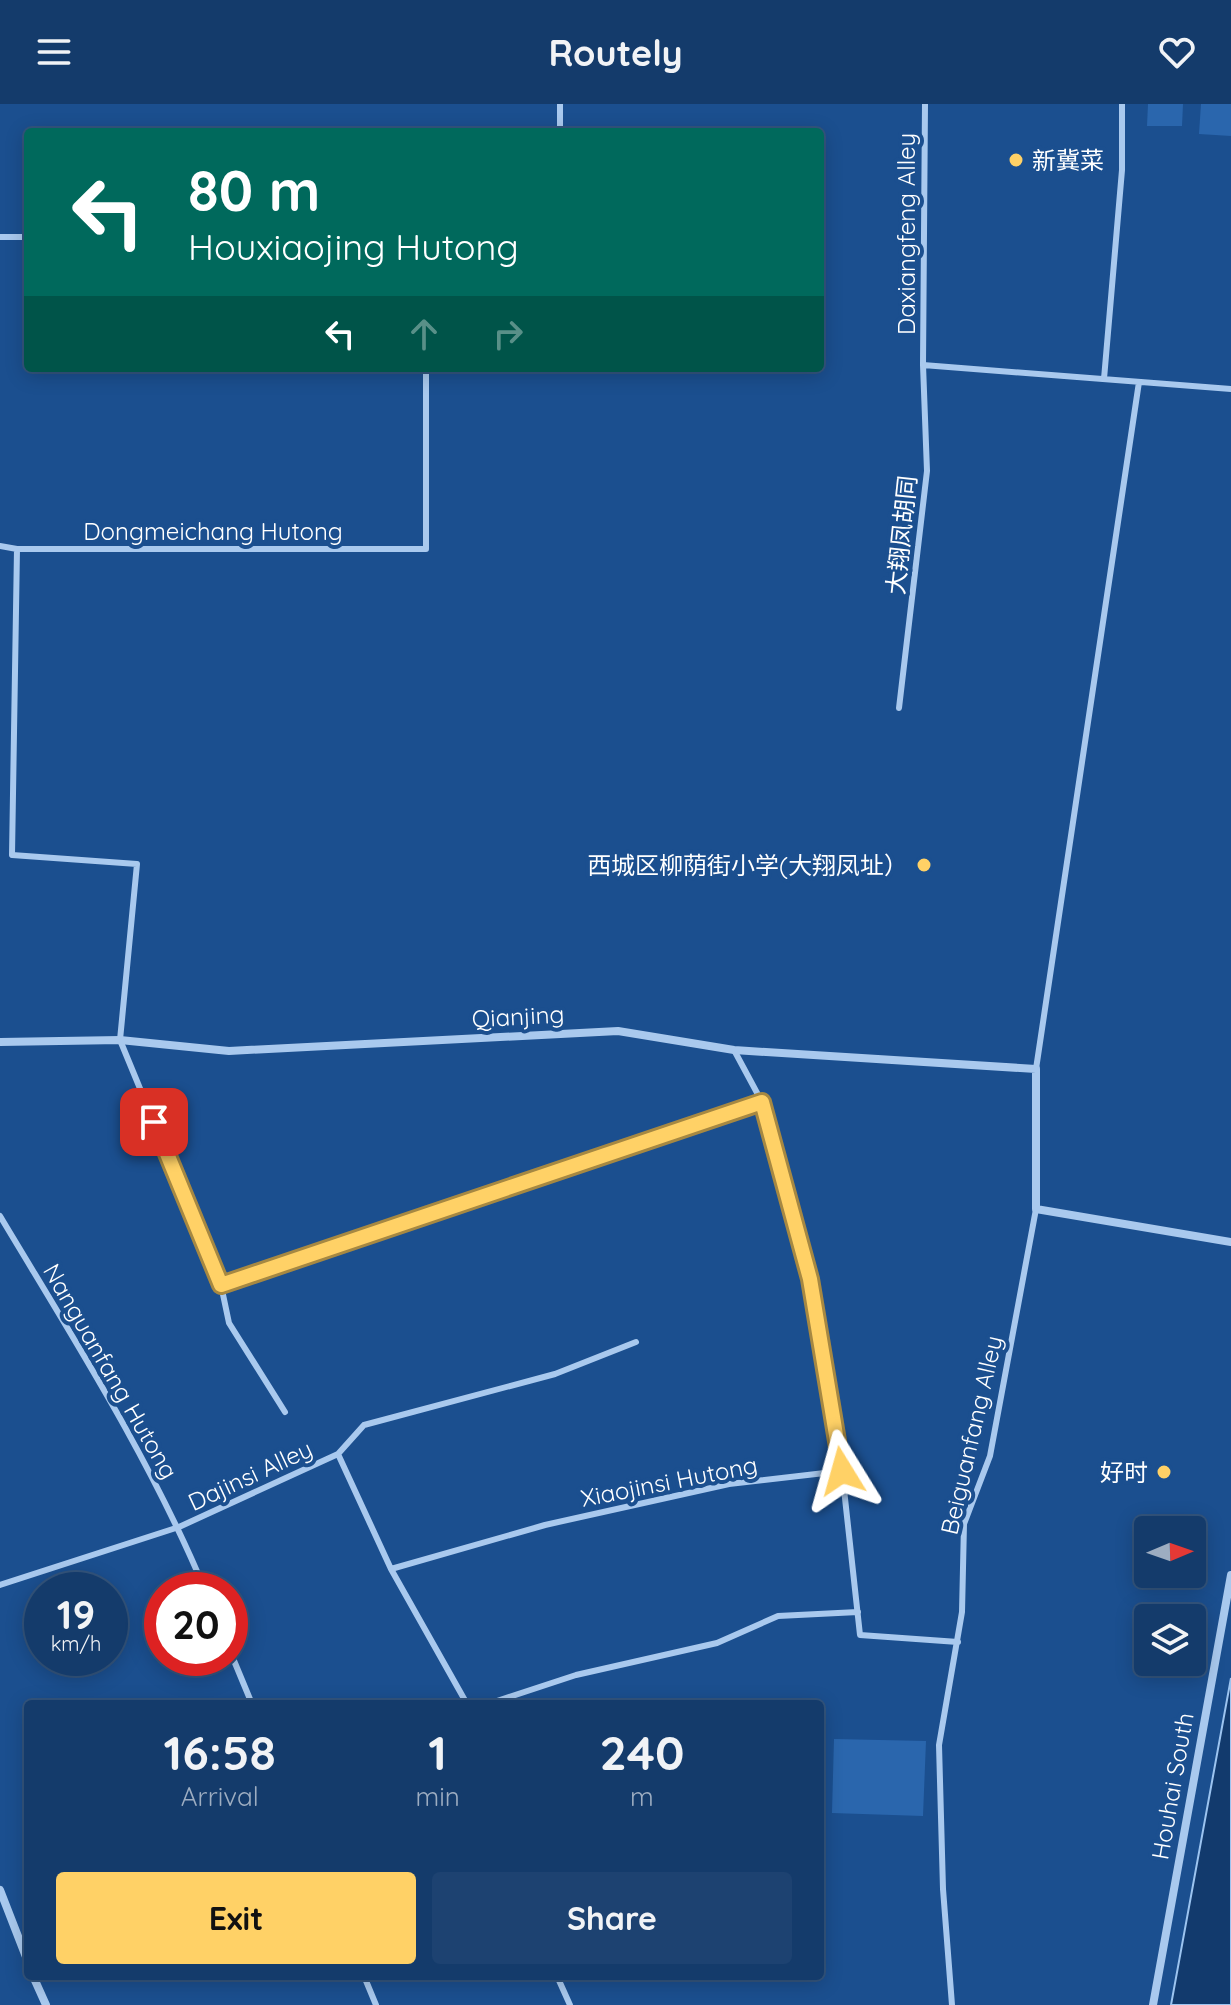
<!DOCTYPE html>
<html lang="en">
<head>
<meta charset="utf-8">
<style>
  :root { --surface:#143b6b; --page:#1d4271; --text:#f1f3f6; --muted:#9dadc1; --line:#33557e; --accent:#ffd166 }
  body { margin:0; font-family:Quicksand,"Noto Sans SC",sans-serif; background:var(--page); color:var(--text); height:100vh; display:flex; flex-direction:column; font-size:30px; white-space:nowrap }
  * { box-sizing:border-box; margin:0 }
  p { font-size:26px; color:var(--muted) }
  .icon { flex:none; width:44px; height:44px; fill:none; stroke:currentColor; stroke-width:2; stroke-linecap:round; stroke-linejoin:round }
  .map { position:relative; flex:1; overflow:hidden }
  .sheet { position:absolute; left:24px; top:1596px; width:800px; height:280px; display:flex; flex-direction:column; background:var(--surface); border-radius:8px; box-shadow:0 4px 20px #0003,0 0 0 2px var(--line) }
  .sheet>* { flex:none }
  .hud { position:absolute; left:24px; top:24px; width:800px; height:244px; border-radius:8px; box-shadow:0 4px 20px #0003,0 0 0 2px var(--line); background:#00695c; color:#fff; overflow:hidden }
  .needle { width:52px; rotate:88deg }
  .controls { position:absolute; left:1134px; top:1412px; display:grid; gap:16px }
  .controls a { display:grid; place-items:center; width:72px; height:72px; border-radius:8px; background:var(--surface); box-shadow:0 4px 20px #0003,0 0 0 2px var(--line); font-size:40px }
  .speed { position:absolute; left:24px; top:1468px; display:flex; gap:16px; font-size:40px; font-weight:700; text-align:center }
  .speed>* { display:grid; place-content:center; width:104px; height:104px; border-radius:50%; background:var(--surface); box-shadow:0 4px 20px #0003,0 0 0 2px var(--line); line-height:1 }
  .speed small { font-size:20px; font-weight:400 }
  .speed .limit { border:12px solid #d22; background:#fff; color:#111 }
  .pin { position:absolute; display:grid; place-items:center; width:68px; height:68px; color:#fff; margin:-34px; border-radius:16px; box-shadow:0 4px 12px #0006 }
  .me { position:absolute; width:88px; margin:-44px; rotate:352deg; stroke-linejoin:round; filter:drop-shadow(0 0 6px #0008) }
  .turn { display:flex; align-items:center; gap:28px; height:168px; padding:0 32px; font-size:36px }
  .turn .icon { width:104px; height:104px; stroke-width:2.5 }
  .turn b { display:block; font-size:56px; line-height:68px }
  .lanes { display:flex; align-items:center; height:76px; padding:0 32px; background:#0003; justify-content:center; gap:40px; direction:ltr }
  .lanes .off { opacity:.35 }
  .eta { display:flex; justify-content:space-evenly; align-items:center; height:136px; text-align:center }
  .eta b { font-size:48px; font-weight:700; line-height:56px }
  .button { display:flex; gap:16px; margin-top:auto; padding:16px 32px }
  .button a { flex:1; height:92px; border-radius:8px; background:var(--accent); color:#111; font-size:32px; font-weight:700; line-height:92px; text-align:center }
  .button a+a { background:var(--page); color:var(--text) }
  header { display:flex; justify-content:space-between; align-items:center; height:104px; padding:0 32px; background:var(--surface); font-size:36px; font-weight:700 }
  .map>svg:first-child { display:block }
  .water { fill:#123a6d; stroke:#9cc4f0; stroke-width:2 }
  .building { fill:#2a66ad }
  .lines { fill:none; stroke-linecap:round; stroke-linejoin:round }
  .lane { stroke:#a9c9ee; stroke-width:6 }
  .street { stroke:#a9c9ee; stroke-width:8 }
  .route-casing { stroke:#a68842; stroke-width:20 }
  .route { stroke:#ffd166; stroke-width:14 }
  .poi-dot { fill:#ffd166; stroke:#1b4f8f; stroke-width:3 }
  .labels { text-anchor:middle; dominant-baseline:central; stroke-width:8; stroke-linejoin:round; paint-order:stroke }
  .poi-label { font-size:24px; fill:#fff; stroke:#1b4f8f; text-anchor:end }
  .street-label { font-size:24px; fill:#fff; stroke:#1b4f8f }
</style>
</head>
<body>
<header><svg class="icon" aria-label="menu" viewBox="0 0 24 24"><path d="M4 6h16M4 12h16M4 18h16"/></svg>Routely<svg class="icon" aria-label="heart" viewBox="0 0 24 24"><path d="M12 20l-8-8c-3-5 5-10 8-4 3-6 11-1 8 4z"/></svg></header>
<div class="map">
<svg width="1231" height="1901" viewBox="0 0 1231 1901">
  <rect width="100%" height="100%" fill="#1b4f8f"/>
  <path class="water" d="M1231,1574V1901H1171Z"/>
  <path class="building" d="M1148,0H1183L1182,22H1147Z
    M1201,0H1231V32L1199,30Z
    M834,1635L926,1637L923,1712L832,1709Z"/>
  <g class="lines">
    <path class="lane" d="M560,28V0
      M0,133H28
      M923,261L1231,285
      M1104,275L1122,66V0
      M0,442L17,445H426V264
      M17,445L12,751L137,760L120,936L221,1181L762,998
      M899,604L927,367L923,261L925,0
      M734,946L762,998L810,1175L842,1367
      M1036,965L1139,278
      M0,1112C73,1234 150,1354 205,1486
      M221,1181L229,1219L285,1308
      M338,1350L364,1321L555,1270L636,1238
      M391,1465L545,1421L729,1380L842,1367L860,1531L958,1538
      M0,1481L179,1423L338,1350L391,1465L467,1600
      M230,1547L252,1600
      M488,1600L576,1571L717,1539L778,1512L858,1508
      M364,1872L376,1901
      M557,1872L570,1901
      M952,1901L943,1785L939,1641L962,1508L964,1420L990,1352L1036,1105"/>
    <path class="street" d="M0,938L120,936L229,947L618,927L734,946L1036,965V1105L1231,1138
      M0,1786L28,1858
      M33,1872L46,1901
      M1153,1901L1231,1471"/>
  </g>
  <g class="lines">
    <g class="route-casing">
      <path id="route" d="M154,1018L221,1181L762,998L810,1175L842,1367"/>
    </g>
    <use href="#route" class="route"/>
  </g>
  <g class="poi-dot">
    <circle cx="1016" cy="56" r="8"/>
    <circle cx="924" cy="761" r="8"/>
    <circle cx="1164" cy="1368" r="8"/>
  </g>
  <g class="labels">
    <g class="poi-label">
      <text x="1032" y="56" text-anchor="start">新冀菜</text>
      <text x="908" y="761">西城区柳荫街小学(大翔凤址）</text>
      <text x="1148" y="1368">好时</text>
    </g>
    <g class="street-label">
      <text transform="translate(906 130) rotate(-90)">Daxiangfeng Alley</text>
      <text x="213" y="427">Dongmeichang Hutong</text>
      <text transform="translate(901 431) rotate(-84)">大翔凤胡同</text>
      <text transform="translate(518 912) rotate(-3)">Qianjing</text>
      <text transform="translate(111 1267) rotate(60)">Nanguanfang Hutong</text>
      <text transform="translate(971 1331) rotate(-77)">Beiguanfang Alley</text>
      <text transform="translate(250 1371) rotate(-25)">Dajinsi Alley</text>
      <text transform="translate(669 1377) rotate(-11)">Xiaojinsi Hutong</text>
      <text transform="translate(1172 1682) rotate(-80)">Houhai South</text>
    </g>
  </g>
</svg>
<div class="controls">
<a><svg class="needle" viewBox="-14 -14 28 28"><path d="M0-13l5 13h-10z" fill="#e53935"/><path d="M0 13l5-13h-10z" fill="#9dadc1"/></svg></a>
<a><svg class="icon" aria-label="layers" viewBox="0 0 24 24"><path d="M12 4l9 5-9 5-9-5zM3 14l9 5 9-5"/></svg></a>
</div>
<div class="speed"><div>19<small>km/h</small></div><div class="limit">20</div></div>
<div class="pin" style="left:154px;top:1018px;background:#d93025"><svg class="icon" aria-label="arrive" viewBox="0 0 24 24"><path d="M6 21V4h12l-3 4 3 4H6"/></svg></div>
<svg class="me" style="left:842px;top:1367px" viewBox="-20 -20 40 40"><path d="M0-17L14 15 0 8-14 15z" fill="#ffd166" stroke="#fff" stroke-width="4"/></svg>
<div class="hud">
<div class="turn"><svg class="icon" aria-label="left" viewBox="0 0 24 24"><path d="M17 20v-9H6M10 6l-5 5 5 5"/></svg><div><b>80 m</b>Houxiaojing Hutong</div></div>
<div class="lanes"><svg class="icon" aria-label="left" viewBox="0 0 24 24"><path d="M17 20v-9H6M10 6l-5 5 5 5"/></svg><svg class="icon off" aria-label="ahead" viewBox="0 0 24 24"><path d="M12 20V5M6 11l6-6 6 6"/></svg><svg class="icon off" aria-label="right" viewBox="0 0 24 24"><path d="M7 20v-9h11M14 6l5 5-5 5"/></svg></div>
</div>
<section class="sheet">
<div class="eta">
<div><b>16:58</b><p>Arrival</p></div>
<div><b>1</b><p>min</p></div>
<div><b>240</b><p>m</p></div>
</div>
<div class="button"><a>Exit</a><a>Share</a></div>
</section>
</div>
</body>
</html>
